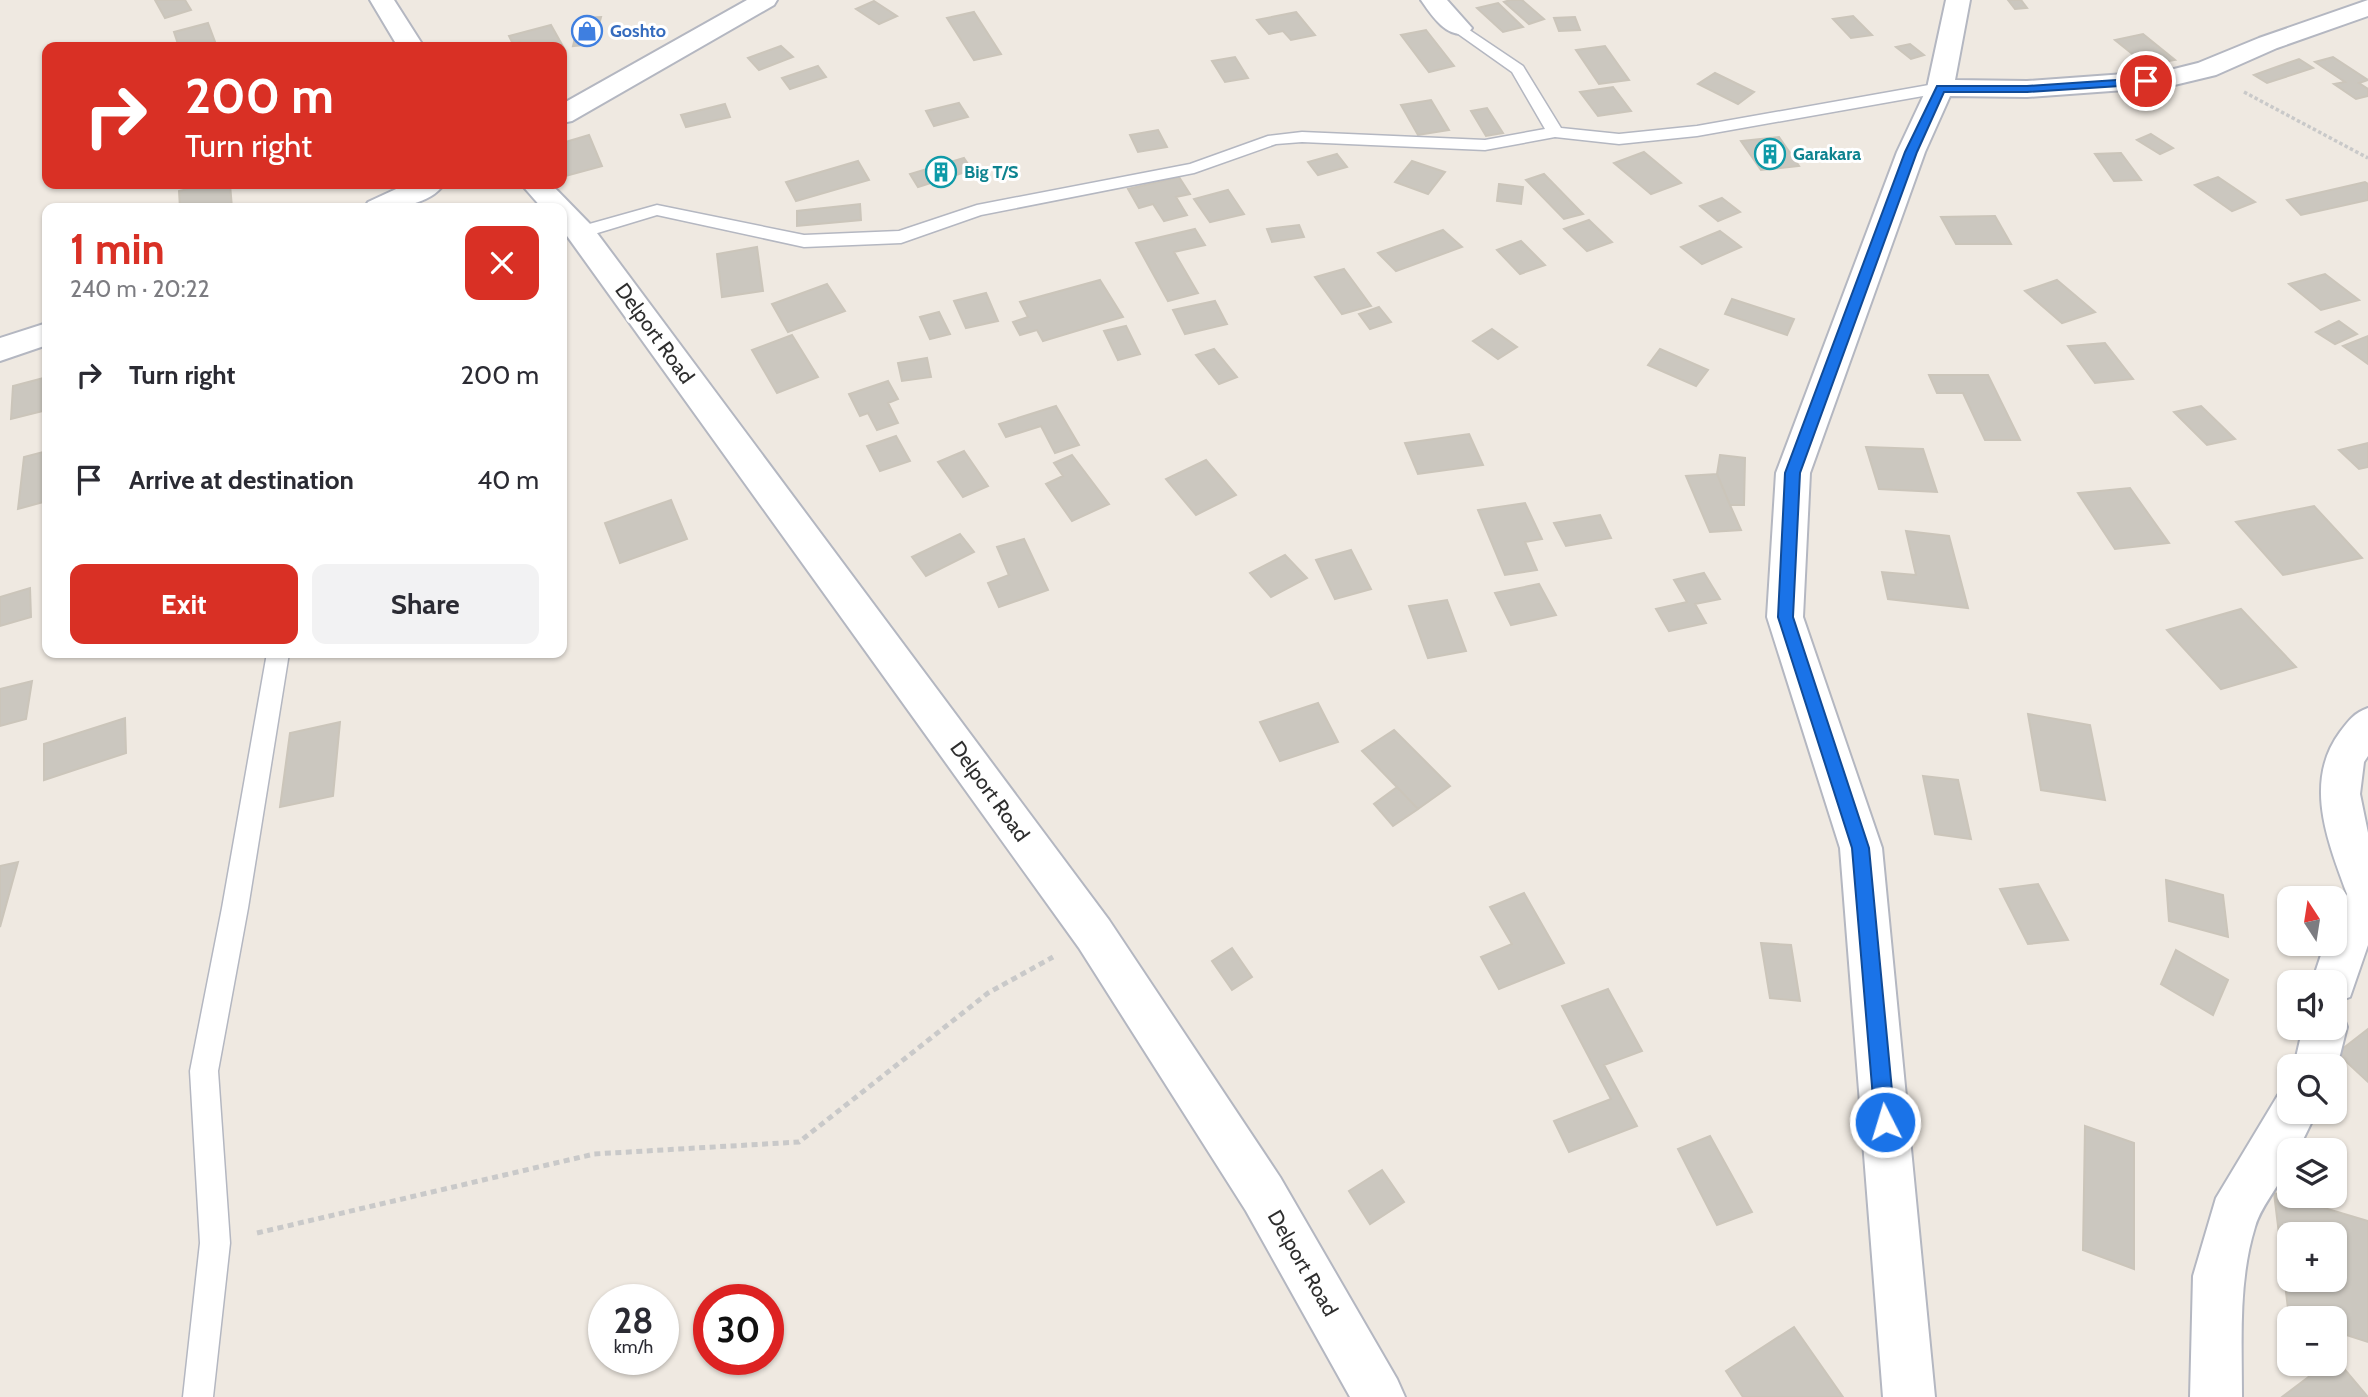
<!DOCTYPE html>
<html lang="en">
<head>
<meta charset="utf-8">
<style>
  :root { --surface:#fff; --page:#f2f2f3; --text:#2b2b33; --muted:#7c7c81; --accent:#d93025 }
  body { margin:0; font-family:Cabin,sans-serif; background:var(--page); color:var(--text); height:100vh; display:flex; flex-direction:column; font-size:26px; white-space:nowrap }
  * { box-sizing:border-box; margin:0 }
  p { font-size:23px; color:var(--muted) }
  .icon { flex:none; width:38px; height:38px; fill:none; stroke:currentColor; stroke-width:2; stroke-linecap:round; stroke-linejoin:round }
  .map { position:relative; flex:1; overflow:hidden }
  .details { position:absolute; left:42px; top:203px; width:525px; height:455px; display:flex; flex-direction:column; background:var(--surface); border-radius:14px; box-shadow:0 2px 5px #0004 }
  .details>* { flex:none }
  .banner { position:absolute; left:42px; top:42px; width:525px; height:147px; border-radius:14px; box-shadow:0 2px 5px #0004; background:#d93025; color:#fff; overflow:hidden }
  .needle { width:46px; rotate:348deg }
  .controls { position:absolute; left:2277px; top:886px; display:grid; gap:14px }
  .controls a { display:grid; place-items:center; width:70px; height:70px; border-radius:14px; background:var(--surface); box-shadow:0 2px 5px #0004; font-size:35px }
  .speed { position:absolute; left:588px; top:1284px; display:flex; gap:14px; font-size:35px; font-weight:700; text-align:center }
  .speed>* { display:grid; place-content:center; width:91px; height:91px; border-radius:50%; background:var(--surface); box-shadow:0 2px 5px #0004; line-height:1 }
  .speed small { font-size:18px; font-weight:400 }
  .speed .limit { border:10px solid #d22; background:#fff; color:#111 }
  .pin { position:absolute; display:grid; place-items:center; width:60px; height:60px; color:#fff; margin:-30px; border:4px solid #fff; border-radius:50%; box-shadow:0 2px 7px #0007 }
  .me { position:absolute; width:77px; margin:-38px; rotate:355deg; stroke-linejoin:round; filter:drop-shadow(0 0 5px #0008) }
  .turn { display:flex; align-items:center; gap:24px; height:147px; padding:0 28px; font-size:32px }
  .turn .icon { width:91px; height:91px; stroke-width:2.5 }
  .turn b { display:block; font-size:49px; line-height:60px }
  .round { display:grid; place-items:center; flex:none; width:74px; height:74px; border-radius:14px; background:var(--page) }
  .summary { display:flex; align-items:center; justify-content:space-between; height:119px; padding:0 28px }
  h1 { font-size:42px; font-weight:700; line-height:52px; color:var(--accent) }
  .primary-button { display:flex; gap:14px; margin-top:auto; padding:14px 28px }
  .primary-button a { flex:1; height:80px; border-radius:14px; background:var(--accent); color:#fff; font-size:28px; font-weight:700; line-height:80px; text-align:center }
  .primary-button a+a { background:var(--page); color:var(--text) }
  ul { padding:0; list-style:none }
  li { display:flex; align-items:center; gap:21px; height:105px; padding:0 28px }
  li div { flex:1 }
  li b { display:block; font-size:26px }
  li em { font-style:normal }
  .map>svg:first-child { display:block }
  .building { fill:#cbc7bf; stroke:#cbc5ba; stroke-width:2; fill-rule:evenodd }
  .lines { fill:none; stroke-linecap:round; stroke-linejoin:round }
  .lane-casing { stroke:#b4b7c1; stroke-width:3 }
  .street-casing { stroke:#b4b7c1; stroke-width:4 }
  .secondary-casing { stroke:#b4b7c1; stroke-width:4 }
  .path-far1 { stroke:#c9c9c9; stroke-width:3.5; stroke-dasharray:3.5 2.5; stroke-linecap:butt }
  .path { stroke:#c9c9c9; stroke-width:5; stroke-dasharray:6 4.5; stroke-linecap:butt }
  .lane { fill:#fff; fill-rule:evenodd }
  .street { fill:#fff; fill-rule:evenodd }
  .secondary { fill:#fff; fill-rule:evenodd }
  .route { fill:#1a73e8; stroke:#114b97; stroke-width:2 }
  .labels { text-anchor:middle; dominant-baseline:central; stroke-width:6; stroke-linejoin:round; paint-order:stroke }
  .far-shop-label { font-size:18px; font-weight:bold; fill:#366cbe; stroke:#fff; text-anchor:start }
  .far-culture-label { font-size:18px; font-weight:bold; fill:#0d838f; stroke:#fff; text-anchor:start }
  .street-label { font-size:21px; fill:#2e2e2e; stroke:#fff }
</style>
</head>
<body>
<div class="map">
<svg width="2368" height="1397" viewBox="0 0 2368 1397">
  <rect width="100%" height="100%" fill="#efe9e1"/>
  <path class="building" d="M155,0H185L191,10L165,18Z
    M1510,0H1522L1544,19L1529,24L1504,2Z
    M2008,0H2021L2027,8L2015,9Z
    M874,1L897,16L879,24L856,9Z
    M1498,3L1523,27L1503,32L1477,8Z
    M974,12L1001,54L974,60L947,18Z
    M1296,12L1315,35L1291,40L1283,31L1269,34L1257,20Z
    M1853,16L1872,35L1851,38L1833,19Z
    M601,17L594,44L573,46L580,18Z
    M1575,17L1580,30L1559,31L1554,18Z
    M208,23L217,47H179L174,32Z
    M551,25L565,50H562V47H523L520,42L513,44L509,36Z
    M1426,30L1454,66L1429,72L1401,35Z
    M2143,34L2175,60L2146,65L2115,40Z
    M1910,44L1924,55L1911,59L1896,47Z
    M781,46L793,57L759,70L748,58Z
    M1605,46L1629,80L1599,84L1576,50Z
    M1235,57L1248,78L1225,82L1212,61Z
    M2333,57L2368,80L2359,83L2368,89V96L2356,99L2334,84L2345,82L2315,62Z
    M2299,59L2313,68L2267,83L2254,75Z
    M818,66L826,77L790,89L782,78Z
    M1715,73L1754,92L1738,104L1698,84Z
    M1613,87L1631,111L1598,116L1580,92Z
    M1431,100L1449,130L1418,135L1401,105Z
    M959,103L968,117L934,126L926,111Z
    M725,104L730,117L686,127L681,115Z
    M1487,108L1503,133L1486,136L1471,111Z
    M1158,130L1167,147L1138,152L1130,135Z
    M2151,134L2173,148L2160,154L2137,140Z
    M589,135L602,166L562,177V143Z
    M1779,137L1799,166L1761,170L1741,141Z
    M1644,152L1681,183L1651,194L1614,163Z
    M2121,153L2141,180L2114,181L2095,154Z
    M1337,154L1347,167L1318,175L1308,162Z
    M964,158L972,170L918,187L910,174Z
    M858,161L869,180L796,201L786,182Z
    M1412,161L1445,172L1428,194L1395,182Z
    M1544,174L1583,214L1564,219L1526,180Z
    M1179,177L1190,194L1176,197L1187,215L1164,221L1153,204L1139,208L1128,189Z
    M2218,177L2255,202L2232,211L2195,185Z
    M2365,182L2368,184V200L2301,215L2287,200Z
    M209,184H230L232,208H180L179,191Z
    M1499,184L1523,187L1521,204L1497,201Z
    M1228,190L1244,214L1210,222L1194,199Z
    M1722,198L1740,212L1718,221L1700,206Z
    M860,204L861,220L797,226V211Z
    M1995,216L2011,244H1956L1941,217Z
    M1589,220L1612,242L1587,251L1564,229Z
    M1299,225L1304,237L1272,242L1267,229Z
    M1195,229L1205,245L1174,252L1198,293L1168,301L1136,243Z
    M1443,230L1462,247L1396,271L1378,253Z
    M1720,231L1741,247L1702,264L1681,247Z
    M1521,241L1545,265L1520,274L1497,250Z
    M757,247L763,291L722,297L717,254Z
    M1344,269L1371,306L1342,314L1315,277Z
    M2325,274L2359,300L2321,310L2289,284Z
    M1100,280L1123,317L1043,341L1037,330L1020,335L1013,322L1028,317L1020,302Z
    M2057,280L2095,312L2062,323L2025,291Z
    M827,284L845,311L788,332L772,304Z
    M986,293L998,321L966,328L954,301Z
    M1732,299L1794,319L1787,335L1725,314Z
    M1215,301L1227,324L1185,334L1173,310Z
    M1379,307L1391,322L1370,329L1359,314Z
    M939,312L950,334L930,339L920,317Z
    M2339,321L2357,334L2335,344L2316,332Z
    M1126,326L1140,354L1118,360L1104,331Z
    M1492,329L1517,347L1498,359L1473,341Z
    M792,335L818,377L777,393L752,350Z
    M2368,336V364L2343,346Z
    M2105,343L2133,379L2095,383L2068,346Z
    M1214,349L1237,377L1219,384L1196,355Z
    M1660,349L1708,370L1696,386L1648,365Z
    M927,358L931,377L902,381L898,363Z
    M1929,375H1988L2020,440H1985L1963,393H1937Z
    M47,377V410L11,419L13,386Z
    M888,381L898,399L888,403L898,423L877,430L868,413L860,416L849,394Z
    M1056,406L1079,445L1055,453L1041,426L1006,437L999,424Z
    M2201,406L2235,439L2207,445L2174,412Z
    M1469,434L1483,465L1418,474L1405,443Z
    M896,436L910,461L880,471L867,446Z
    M2368,443V467L2359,469L2339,450Z
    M1866,447L1923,449L1937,492L1879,489Z
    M47,451V501L18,509L24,457Z
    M964,451L988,486L963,497L938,462Z
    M1072,455L1109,504L1072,521L1046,484L1063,476L1054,463Z
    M1720,455L1745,458L1744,505H1730L1717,474Z
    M1206,460L1236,495L1196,515L1166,479Z
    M1717,474L1730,505L1741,530L1710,532L1686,476Z
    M2130,488L2169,543L2115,549L2078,493Z
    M671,500L687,539L620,563L605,523Z
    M1525,503L1542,539L1525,542L1537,570L1505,575L1478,510Z
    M2314,506L2362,558L2283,575L2236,522Z
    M1600,515L1611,538L1566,546L1554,523Z
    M1906,531L1949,536L1968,608L1888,599L1882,572L1916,575Z
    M960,534L974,552L926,576L912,557Z
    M1024,539L1048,590L999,607L988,583L1009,575L997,547Z
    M1351,550L1371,589L1335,599L1316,560Z
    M1285,555L1307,578L1271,597L1250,573Z
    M1704,573L1720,599L1695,604L1706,623L1669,631L1656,609L1687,602L1674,580Z
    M1539,584L1556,615L1511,625L1495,593Z
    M30,588L31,617L0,626V597Z
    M1447,600L1466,651L1428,658L1409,606Z
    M2241,609L2296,667L2221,689L2167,630Z
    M32,681L26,719L0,726V689Z
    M1318,703L1338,742L1280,761L1260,722Z
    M2028,714L2090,725L2105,800L2041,790Z
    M125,718L126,753L44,780V744Z
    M340,722L333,796L280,807L290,733Z
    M1394,730L1450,786L1418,809L1362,751Z
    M1923,776L1958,780L1971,839L1935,834Z
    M1397,787L1418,809L1393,826L1374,804Z
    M18,862L0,927V866Z
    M2166,880L2223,895L2228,937L2169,921Z
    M2038,884L2068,940L2028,944L2000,889Z
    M1524,893L1564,963L1499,989L1481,957L1512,944L1490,907Z
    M1761,943L1791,945L1800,1001L1770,998Z
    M1232,948L1252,977L1232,990L1212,961Z
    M2176,950L2228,980L2213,1015L2161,984Z
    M1608,989L1642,1051L1604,1065L1637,1126L1569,1152L1554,1121L1611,1099L1562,1006Z
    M2368,1029V1082L2337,1053Z
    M2085,1126L2134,1143V1269L2083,1250Z
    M1710,1136L1752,1212L1717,1225L1678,1149Z
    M1382,1170L1404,1202L1370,1224L1349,1191Z
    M2274,1193L2368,1221V1342L2334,1331V1318L2289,1317ZM2289,1234H2334V1279H2289Z
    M1794,1327L1843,1397H1743L1726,1371Z
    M2335,1358L2368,1397H2282L2327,1363H2334Z"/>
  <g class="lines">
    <g class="lane-casing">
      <path id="lane" d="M1459,23L1523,66L1561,128L1619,134L1697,126L1940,83L1948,88L1940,93L1697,136L1619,144L1555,137L1485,150L1302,142L1276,144L1194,173L981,215L901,243L804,247L657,215L581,238L572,232L575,228L657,205L804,235L899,231L977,205L1190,164L1268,136L1302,132L1485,140L1545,129L1512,72L1454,31L1451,28Z
        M267,653H289L248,908L218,1071L230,1243L213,1397H183L200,1243L190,1071L222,908Z"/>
    </g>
    <g class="street-casing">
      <path id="street" d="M1421,0H1447L1472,28L1468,33C1447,39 1432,16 1421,0Z
        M1946,0H1970L1955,80L2027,81L2166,71L2198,63L2259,38L2368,0V16L2277,48L2216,75L2166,87L2027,97L1950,96L1925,152L1810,473L1803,617L1882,848L1935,1397H1883L1840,848L1767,617L1776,473L1897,152L1927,88Z
        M2368,708V756L2364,762L2360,794L2368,833V945L2350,997L2334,1003V982H2312L2325,943H2334V923L2347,894C2328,842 2303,782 2340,732C2349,720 2354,713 2368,708Z
        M2334,1009L2341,1011L2347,1027L2334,1079V1066H2294L2303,1027H2334Z
        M2289,1090V1111H2317L2298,1150H2289C2289,1180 2263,1199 2255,1227C2238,1282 2242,1340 2242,1397H2190L2193,1276L2216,1198L2278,1095Z"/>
    </g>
    <g class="secondary-casing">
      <path id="secondary" d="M370,0H394L424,47H398Z
        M747,0H777L774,5L572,121L562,123V104Z
        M407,184H444C429,207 388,209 364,208L368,202Z
        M521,184H551L591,225L1109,920L1280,1177L1397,1379L1405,1397H1350L1246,1211L1079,948L562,229V208H542Z
        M47,323V345L0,361V338Z"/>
    </g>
    <path class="path-far1" d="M2244,92L2368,158"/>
    <path class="path" d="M257,1233L594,1154L799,1142L988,993L1053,957"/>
    <use href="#lane" class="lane"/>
    <use href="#street" class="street"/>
    <use href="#secondary" class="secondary"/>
  </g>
  <path class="route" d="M2146,78L2151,81L2150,84L2027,92H1944L1917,152L1800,473L1793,617L1869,848L1895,1122L1892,1129L1885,1132L1878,1129L1875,1122L1852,848L1778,617L1785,473L1905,152L1937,86H2027Z"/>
  <defs>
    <g id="shop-ring" transform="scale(1.575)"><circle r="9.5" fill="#fff" stroke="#3f7fe0" stroke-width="1.5"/><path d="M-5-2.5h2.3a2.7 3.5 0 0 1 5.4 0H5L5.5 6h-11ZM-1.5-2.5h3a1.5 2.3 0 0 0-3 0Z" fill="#3f7fe0"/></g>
    <g id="building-ring" transform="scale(1.575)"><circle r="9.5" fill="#fff" stroke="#0f9aa8" stroke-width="1.5"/><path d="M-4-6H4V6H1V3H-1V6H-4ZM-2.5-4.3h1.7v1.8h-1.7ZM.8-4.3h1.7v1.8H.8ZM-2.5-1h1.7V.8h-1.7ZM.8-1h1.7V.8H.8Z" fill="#0f9aa8"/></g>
  </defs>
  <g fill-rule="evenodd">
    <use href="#shop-ring" x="587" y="31"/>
    <use href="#building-ring" x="1770" y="154"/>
    <use href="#building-ring" x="941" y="172"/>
  </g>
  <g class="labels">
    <g class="far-shop-label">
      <text x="610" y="31">Goshto</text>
    </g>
    <g class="far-culture-label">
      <text x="1793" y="154">Garakara</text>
      <text x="964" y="172">Big T/S</text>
    </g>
    <g class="street-label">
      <text transform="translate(655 333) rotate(54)">Delport Road</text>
      <text transform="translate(990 791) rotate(54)">Delport Road</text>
      <text transform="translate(1303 1263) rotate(60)">Delport Road</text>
    </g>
  </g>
</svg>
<div class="controls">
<a><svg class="needle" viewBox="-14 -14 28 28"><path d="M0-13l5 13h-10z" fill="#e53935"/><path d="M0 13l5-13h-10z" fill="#7c7c81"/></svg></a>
<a><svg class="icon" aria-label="sound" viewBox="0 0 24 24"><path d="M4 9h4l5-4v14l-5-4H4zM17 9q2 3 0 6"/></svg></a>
<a><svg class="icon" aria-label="search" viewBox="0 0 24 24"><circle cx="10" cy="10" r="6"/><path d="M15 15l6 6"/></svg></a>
<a><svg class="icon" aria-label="layers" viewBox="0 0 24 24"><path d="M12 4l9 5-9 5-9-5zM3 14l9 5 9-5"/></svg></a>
<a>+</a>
<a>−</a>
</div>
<div class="speed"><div>28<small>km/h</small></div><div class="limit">30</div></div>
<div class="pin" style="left:2146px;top:81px;background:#d93025"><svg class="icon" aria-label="arrive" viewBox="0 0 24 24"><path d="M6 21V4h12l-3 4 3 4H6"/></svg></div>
<svg class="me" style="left:1885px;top:1122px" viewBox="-20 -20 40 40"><circle r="17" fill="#1a73e8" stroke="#fff" stroke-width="3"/><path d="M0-11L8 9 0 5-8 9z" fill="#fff"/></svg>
<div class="banner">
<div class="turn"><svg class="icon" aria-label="right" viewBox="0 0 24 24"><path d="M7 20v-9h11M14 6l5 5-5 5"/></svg><div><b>200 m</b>Turn right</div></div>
</div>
<section class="details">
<div class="summary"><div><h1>1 min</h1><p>240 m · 20:22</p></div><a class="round" style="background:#d93025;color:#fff"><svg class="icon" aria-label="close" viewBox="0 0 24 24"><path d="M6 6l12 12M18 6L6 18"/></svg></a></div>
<ul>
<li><svg class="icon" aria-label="right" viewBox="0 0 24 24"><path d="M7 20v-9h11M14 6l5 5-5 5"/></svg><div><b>Turn right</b></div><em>200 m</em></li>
<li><svg class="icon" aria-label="arrive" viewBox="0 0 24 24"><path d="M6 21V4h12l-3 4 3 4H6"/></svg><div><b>Arrive at destination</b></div><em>40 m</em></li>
</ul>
<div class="primary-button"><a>Exit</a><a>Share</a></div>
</section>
</div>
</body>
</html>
